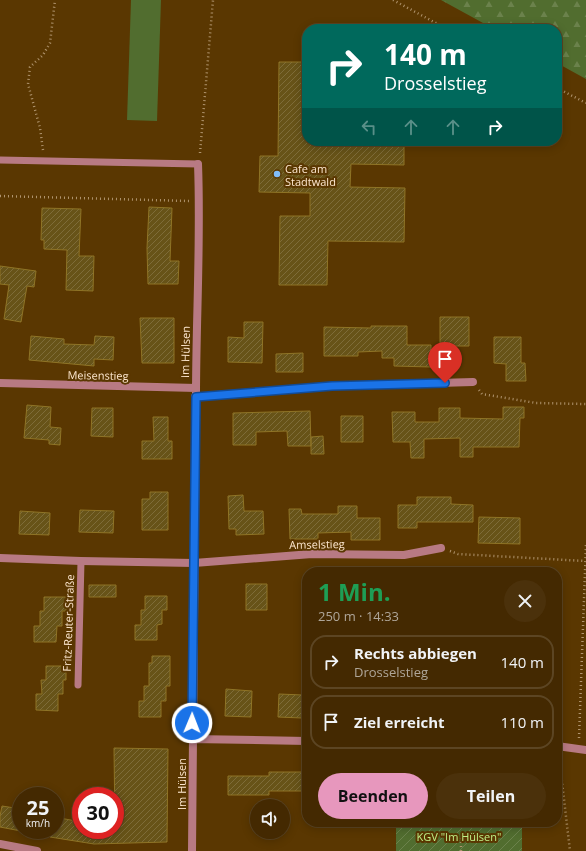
<!DOCTYPE html>
<html lang="de">
<head>
<meta charset="utf-8">
<style>
  :root { --surface:#442901; --page:#4b310b; --text:#f1f3f6; --muted:#afa699; --line:#5c4523; --accent:#e797bd }
  body { margin:0; font-family:"Open Sans",sans-serif; background:var(--page); color:var(--text); height:100vh; display:flex; flex-direction:column; font-size:15px; white-space:nowrap }
  * { box-sizing:border-box; margin:0 }
  p { font-size:13px; color:var(--muted) }
  .icon { flex:none; width:22px; height:22px; fill:none; stroke:currentColor; stroke-width:2; stroke-linecap:round; stroke-linejoin:round }
  .map { position:relative; flex:1; overflow:hidden }
  .panel { position:absolute; left:302px; top:567px; width:260px; height:260px; display:flex; flex-direction:column; background:var(--surface); border-radius:16px; box-shadow:0 2px 10px #0003,0 0 0 1px var(--line) }
  .panel>* { flex:none }
  .guide { position:absolute; left:302px; top:24px; width:260px; height:122px; border-radius:16px; box-shadow:0 2px 10px #0003,0 0 0 1px var(--line); background:#00695c; color:#fff; overflow:hidden }
  .tools { position:absolute; left:250px; top:799px; display:grid; gap:8px }
  .tools a { display:grid; place-items:center; width:40px; height:40px; border-radius:50%; background:var(--surface); box-shadow:0 2px 10px #0003,0 0 0 1px var(--line); font-size:20px }
  .speed { position:absolute; left:12px; top:787px; display:flex; gap:8px; font-size:20px; font-weight:700; text-align:center }
  .speed>* { display:grid; place-content:center; width:52px; height:52px; border-radius:50%; background:var(--surface); box-shadow:0 2px 10px #0003,0 0 0 1px var(--line); line-height:1 }
  .speed small { font-size:10px; font-weight:400 }
  .speed .limit { border:6px solid #d22; background:#fff; color:#111 }
  .pin { position:absolute; display:grid; place-items:center; width:34px; height:34px; color:#fff; margin:-41px -17px; border-radius:50% 50% 50% 0; rotate:-45deg; box-shadow:0 0 4px #0007 }
  .pin .icon { rotate:45deg }
  .me { position:absolute; width:44px; margin:-22px; rotate:1deg; stroke-linejoin:round; filter:drop-shadow(0 0 3px #0008) }
  .turn { display:flex; align-items:center; gap:14px; height:84px; padding:0 16px; font-size:18px }
  .turn .icon { width:52px; height:52px; stroke-width:2.5 }
  .turn b { display:block; font-size:28px; line-height:34px }
  .lanes { display:flex; align-items:center; height:38px; padding:0 16px; background:#0003; justify-content:center; gap:20px; direction:ltr }
  .lanes .off { opacity:.35 }
  .round { display:grid; place-items:center; flex:none; width:42px; height:42px; border-radius:21px; background:var(--page) }
  .head { display:flex; align-items:center; justify-content:space-between; height:68px; padding:0 16px }
  h1 { font-size:24px; font-weight:700; line-height:30px; color:#1e9e55 }
  .action { display:flex; gap:8px; margin-top:auto; padding:8px 16px }
  .action a { flex:1; height:46px; border-radius:24px; background:var(--accent); color:#111; font-size:16px; font-weight:700; line-height:46px; text-align:center }
  .action a+a { background:var(--page); color:var(--text) }
  ul { padding:0; list-style:none }
  li { display:flex; align-items:center; gap:12px; height:54px; margin:0 8px 6px; padding:0 8px; border:2px solid var(--line); border-radius:16px }
  li div { flex:1 }
  li b { display:block; font-size:15px }
  li em { font-style:normal }
  .map>svg:first-child { display:block }
  .forest { fill:url(#forest-firs) }
  .garden { fill:url(#garden-furrows) }
  .pitch { fill:#516d2f }
  .building { fill:url(#building-hatch); stroke:#8f7426 }
  .lines { fill:none; stroke-linecap:round; stroke-linejoin:round }
  .path { stroke:#b0946e; stroke-width:2.5; stroke-dasharray:1 3; stroke-linecap:butt }
  .service { stroke:#b87a83; stroke-width:7 }
  .minor { stroke:#b87a83; stroke-width:8 }
  .route-casing { stroke:#114b97; stroke-width:10 }
  .route { stroke:#1a73e8; stroke-width:7 }
  .poi-dot { fill:#80bdfa; stroke:#5a3701; stroke-width:1.5 }
  .labels { text-anchor:middle; dominant-baseline:central; stroke-width:4; stroke-linejoin:round; paint-order:stroke }
  .poi-label { font-size:11px; fill:#fee8d0; stroke:#5a3701; text-anchor:start }
  .street-label { font-size:11px; fill:#fee8d0; stroke:#5a3701 }
  .park-label { font-size:11px; fill:#c0f289; stroke:#5a3701 }
</style>
</head>
<body>
<div class="map">
<svg width="586" height="851" viewBox="0 0 586 851">
  <defs>
    <pattern id="forest-firs" width="22" height="20" patternUnits="userSpaceOnUse"><rect width="22" height="20" fill="#516d2f"/><path d="M5 1l3.5 6h-7zM16 11l3.5 6h-7z" fill="#6b824c"/></pattern>
    <pattern id="garden-furrows" width="10" height="10" patternUnits="userSpaceOnUse"><rect width="10" height="10" fill="#516d2f"/><path d="M-1 1l2-2M0 10L10 0M9 11l2-2" fill="none" stroke="#6b824c"/></pattern>
    <pattern id="building-hatch" width="6" height="6" patternUnits="userSpaceOnUse"><rect width="6" height="6" fill="#675318"/><path d="M-1 1l2-2M0 6l6-6M5 7l2-2" fill="none" stroke="#7e6c39"/></pattern>
  </defs>
  <rect width="100%" height="100%" fill="#5a3701"/>
  <path class="forest" d="M441,0H586V79L557,63V29H494Z"/>
  <path class="garden" d="M396,822L522,823V851H396Z"/>
  <path class="pitch" d="M131,0H161L157,121L127,120Z"/>
  <path class="building" d="M279,62H307V141H404V165L351,164L350,187L405,188L404,242L328,241L327,285H279L280,216H310V193L259,192L260,156H278Z
    M149,207L172,208L170,261H179L178,284H148L147,248Z
    M42,208L81,209L79,256H94L93,291L66,290L67,250L44,249V240H41Z
    M0,266L36,271L34,287L27,286L21,322L4,319L9,285L0,284Z
    M440,317H469V346H440Z
    M140,318H174V363H142Z
    M244,322H263L262,363L228,362V337L244,338Z
    M371,326H407V345H431V367L394,366V358H382V351L358,352V356H324V327L371,328Z
    M31,336L64,339V344L94,345L95,336L114,337L113,360L94,359V366L29,360Z
    M494,337H521V363H525L526,381H506V364L494,363Z
    M303,353V372H276V354Z
    M27,405L51,407L50,427L61,428L60,445L49,444V440L24,438Z
    M503,407H524V418H520L519,447H473V457H460V438L424,439V458H411L410,442H393L392,412H415V422H439V408H460V418L503,419Z
    M92,408H113V437L91,436Z
    M310,411L311,446H288L287,431L256,432V445H233V413Z
    M341,416H363V442H341Z
    M153,417H168V441H172V459H142V441H154Z
    M323,436L324,454H311V437Z
    M150,492H168V530H142V499H150Z
    M243,495L244,511H263L264,534L236,535V529H229L228,496Z
    M417,497H451V504L473,505V522H417V528H398V505H417Z
    M338,506H357V518H380V540H351V532L318,533V539H290L289,509H301L302,514H338Z
    M80,510L114,511L113,533L79,532Z
    M20,511L50,513L49,535L19,534Z
    M479,517L520,518V544L478,543Z
    M246,584H267V610H246Z
    M89,585H116V597H89Z
    M145,596H167V610H162V624L157,625V640H135V625H141V610H145Z
    M44,597H66V611H62V626H57L56,642H34V626H40V611H44Z
    M152,656H170V686H166V701H161V717H139V701H144V686H149V663H152Z
    M46,666H66V680H63V694H58V711L36,710V694H42L41,680H46Z
    M226,689L252,691L251,717L225,716Z
    M279,694L303,695L302,718L278,717Z
    M114,748L168,749L167,842L94,844L50,837L51,830H58L60,818L81,822V830H115Z
    M269,772H307V788H305V791H269V795H228V776H269Z
    M2,806L21,809V831L0,827V816Z"/>
  <g class="lines">
    <path class="path" d="M393,0L447,29
      M557,88L586,103
      M43,150L40,128L28,84L30,67L43,55L50,43L55,0
      M200,153L213,0
      M0,196L189,201
      M479,390L482,394L536,403L586,404
      M450,551L458,554L585,561
      M579,738L586,544
      M559,756L570,851
      M461,851V836"/>
    <path class="service" d="M0,160L198,164
      M78,685L81,561"/>
    <path class="minor" d="M0,383L196,388
      M195,397L333,386L473,382
      M0,558L81,561L194,563L312,554L404,555L441,548
      M192,739L307,741
      M557,746L586,750
      M0,844L37,851
      M192,851C192,699 194,547 196,396C196,319 201,241 198,164"/>
  </g>
  <g class="lines">
    <g class="route-casing">
      <path id="route" d="M192,723L196,397L332,386L445,383"/>
    </g>
    <use href="#route" class="route"/>
  </g>
  <circle class="poi-dot" cx="277" cy="174" r="4"/>
  <g class="labels">
    <g class="poi-label">
      <text x="285" y="168">Cafe am<tspan x="285" dy="13">Stadtwald</tspan></text>
    </g>
    <g class="street-label">
      <text transform="translate(185 352) rotate(-89)">Im Hülsen</text>
      <text transform="translate(98 375) rotate(1)">Meisenstieg</text>
      <text transform="translate(317 544) rotate(-1)">Amselstieg</text>
      <text transform="translate(68 623) rotate(-88)">Fritz-Reuter-Straße</text>
      <text transform="translate(181 784) rotate(-90)">Im Hülsen</text>
    </g>
    <g class="park-label">
      <text x="459" y="836">KGV "Im Hülsen"</text>
    </g>
  </g>
</svg>
<div class="tools">
<a><svg class="icon" aria-label="sound" viewBox="0 0 24 24"><path d="M4 9h4l5-4v14l-5-4H4zM17 9q2 3 0 6"/></svg></a>
</div>
<div class="speed"><div>25<small>km/h</small></div><div class="limit">30</div></div>
<div class="pin" style="left:445px;top:383px;background:#d93025"><svg class="icon" aria-label="arrive" viewBox="0 0 24 24"><path d="M6 21V4h12l-3 4 3 4H6"/></svg></div>
<svg class="me" style="left:192px;top:723px" viewBox="-20 -20 40 40"><circle r="17" fill="#1a73e8" stroke="#fff" stroke-width="3"/><path d="M0-11L8 9 0 5-8 9z" fill="#fff"/></svg>
<div class="guide">
<div class="turn"><svg class="icon" aria-label="right" viewBox="0 0 24 24"><path d="M7 20v-9h11M14 6l5 5-5 5"/></svg><div><b>140 m</b>Drosselstieg</div></div>
<div class="lanes"><svg class="icon off" aria-label="left" viewBox="0 0 24 24"><path d="M17 20v-9H6M10 6l-5 5 5 5"/></svg><svg class="icon off" aria-label="ahead" viewBox="0 0 24 24"><path d="M12 20V5M6 11l6-6 6 6"/></svg><svg class="icon off" aria-label="ahead" viewBox="0 0 24 24"><path d="M12 20V5M6 11l6-6 6 6"/></svg><svg class="icon" aria-label="right" viewBox="0 0 24 24"><path d="M7 20v-9h11M14 6l5 5-5 5"/></svg></div>
</div>
<section class="panel">
<div class="head"><div><h1>1 Min.</h1><p>250 m · 14:33</p></div><a class="round"><svg class="icon" aria-label="close" viewBox="0 0 24 24"><path d="M6 6l12 12M18 6L6 18"/></svg></a></div>
<ul>
<li><svg class="icon" aria-label="right" viewBox="0 0 24 24"><path d="M7 20v-9h11M14 6l5 5-5 5"/></svg><div><b>Rechts abbiegen</b><p>Drosselstieg</p></div><em>140 m</em></li>
<li><svg class="icon" aria-label="arrive" viewBox="0 0 24 24"><path d="M6 21V4h12l-3 4 3 4H6"/></svg><div><b>Ziel erreicht</b></div><em>110 m</em></li>
</ul>
<div class="action"><a>Beenden</a><a>Teilen</a></div>
</section>
</div>
</body>
</html>
